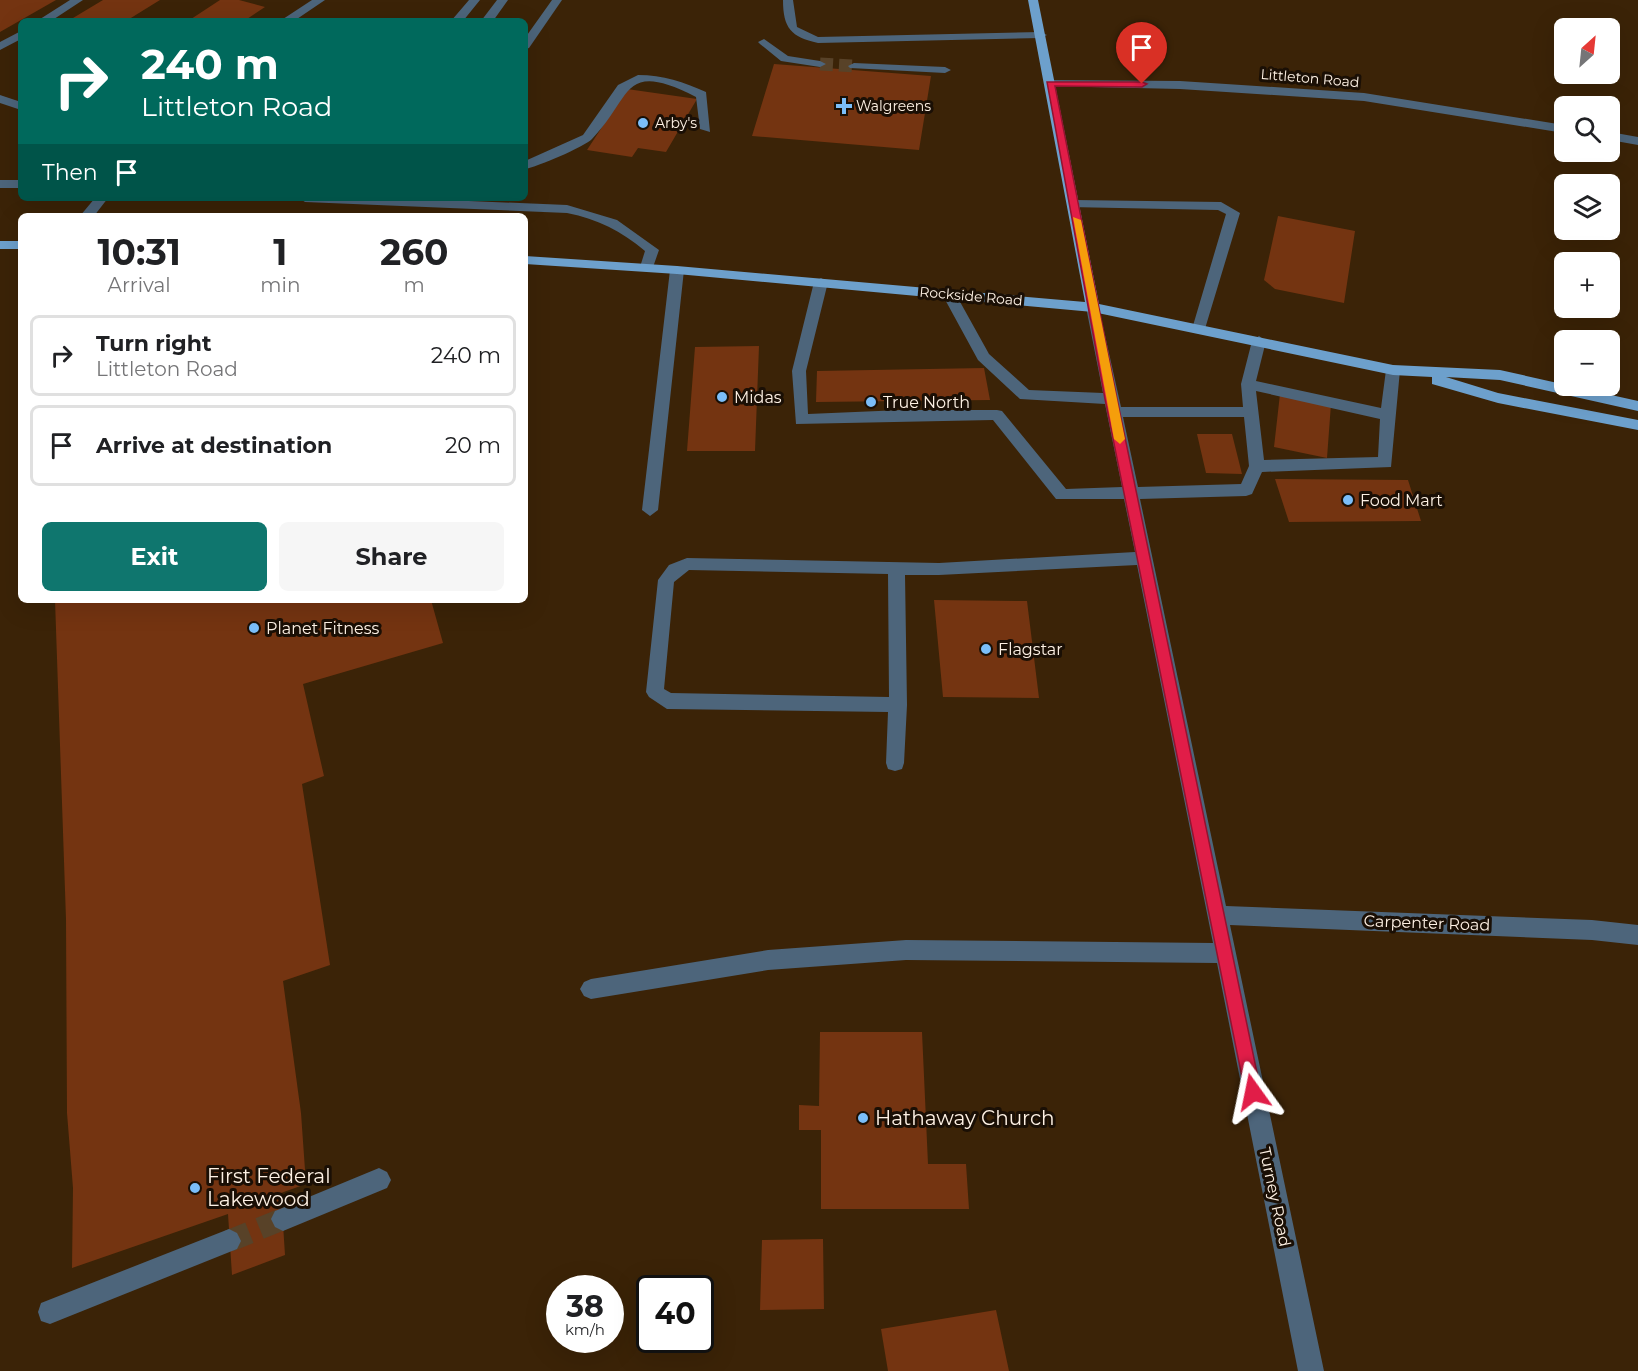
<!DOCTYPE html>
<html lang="en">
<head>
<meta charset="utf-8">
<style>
  :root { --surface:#fff; --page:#f6f6f6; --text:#202124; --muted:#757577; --line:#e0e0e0; --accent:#0f766e }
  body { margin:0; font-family:Montserrat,sans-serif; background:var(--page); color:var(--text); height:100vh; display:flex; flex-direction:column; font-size:22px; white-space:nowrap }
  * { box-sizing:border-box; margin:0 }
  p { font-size:20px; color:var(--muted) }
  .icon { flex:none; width:33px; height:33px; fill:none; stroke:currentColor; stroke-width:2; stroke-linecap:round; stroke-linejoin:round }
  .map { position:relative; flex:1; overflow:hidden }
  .panel { position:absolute; left:18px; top:213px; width:510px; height:390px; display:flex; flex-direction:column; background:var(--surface); border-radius:9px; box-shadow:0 6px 24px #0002 }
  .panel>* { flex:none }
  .top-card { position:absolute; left:18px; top:18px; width:510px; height:183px; border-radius:9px; box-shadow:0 6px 24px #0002; background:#00695c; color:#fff; overflow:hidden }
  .needle { width:39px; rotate:27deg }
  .buttons { position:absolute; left:1554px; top:18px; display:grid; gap:12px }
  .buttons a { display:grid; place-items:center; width:66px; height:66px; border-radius:9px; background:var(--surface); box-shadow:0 6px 24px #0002; font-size:30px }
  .speed { position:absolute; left:546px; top:1275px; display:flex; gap:12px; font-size:30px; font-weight:700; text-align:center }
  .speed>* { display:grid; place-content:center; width:78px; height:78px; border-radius:50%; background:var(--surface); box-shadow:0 6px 24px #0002; line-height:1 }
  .speed small { font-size:15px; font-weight:400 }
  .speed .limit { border:3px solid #111; border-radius:9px; background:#fff; color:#111 }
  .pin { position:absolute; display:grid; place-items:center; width:51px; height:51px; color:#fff; margin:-62px -26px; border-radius:50% 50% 50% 0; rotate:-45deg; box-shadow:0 0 6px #0007 }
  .pin .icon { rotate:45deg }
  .me { position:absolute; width:66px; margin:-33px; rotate:348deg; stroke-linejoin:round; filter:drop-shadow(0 0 4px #0008) }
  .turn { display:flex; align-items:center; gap:21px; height:126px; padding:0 24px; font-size:27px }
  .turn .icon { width:78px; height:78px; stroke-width:2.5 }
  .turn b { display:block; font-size:42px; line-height:51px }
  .then { display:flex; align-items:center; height:57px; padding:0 24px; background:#0003; gap:12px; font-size:22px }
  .eta { display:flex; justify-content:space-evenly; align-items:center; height:102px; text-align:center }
  .eta b { font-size:36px; font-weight:700; line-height:42px }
  .cta { display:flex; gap:12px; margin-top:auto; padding:12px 24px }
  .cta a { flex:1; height:69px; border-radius:9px; background:var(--accent); color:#fff; font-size:24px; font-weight:700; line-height:69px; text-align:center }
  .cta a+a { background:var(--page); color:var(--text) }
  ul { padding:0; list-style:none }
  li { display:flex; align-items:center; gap:18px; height:81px; margin:0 12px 9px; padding:0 12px; border:3px solid var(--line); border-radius:9px }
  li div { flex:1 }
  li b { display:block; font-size:22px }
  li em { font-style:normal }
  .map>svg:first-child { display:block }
  .building { fill:#743411 }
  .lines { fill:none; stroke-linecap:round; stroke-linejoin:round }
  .minor-tunnel-far1 { stroke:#584228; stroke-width:13; stroke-dasharray:13 6; stroke-linecap:butt }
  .minor-tunnel { stroke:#584228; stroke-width:22; stroke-dasharray:22 11; stroke-linecap:butt }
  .minor { fill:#4d657b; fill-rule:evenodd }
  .major { fill:#6da0cc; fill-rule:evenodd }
  .route { fill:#e11d48; stroke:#92132f; stroke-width:1.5 }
  .slow { fill:#f59e0b }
  .poi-dot { fill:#7bbef9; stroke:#1a0f05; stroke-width:2 }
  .labels { text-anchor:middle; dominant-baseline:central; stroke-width:6; stroke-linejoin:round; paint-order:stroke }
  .far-street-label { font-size:14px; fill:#fef1e4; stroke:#1a0f05 }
  .far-poi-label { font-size:14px; fill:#fef1e4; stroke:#1a0f05; text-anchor:start }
  .poi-label { font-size:16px; fill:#fef1e4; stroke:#1a0f05; text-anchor:start }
  .street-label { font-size:16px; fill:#fef1e4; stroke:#1a0f05 }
  .near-poi-label { font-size:20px; fill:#fef1e4; stroke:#1a0f05; text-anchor:start }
</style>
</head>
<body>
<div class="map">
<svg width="1638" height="1371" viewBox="0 0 1638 1371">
  <rect width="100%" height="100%" fill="#3b2307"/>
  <path class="building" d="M0,0H56L0,32Z
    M103,0H160L126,21H68Z
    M220,0H239L265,7L244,21H188Z
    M774,64L931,76L919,150L752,136Z
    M627,89L697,99L666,152L638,148L632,157L587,150Z
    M1278,216L1355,231L1344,303L1275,289L1264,280Z
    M759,346L755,451H687L695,347Z
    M984,368L990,400L816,402L817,371Z
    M1280,394L1331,404L1327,458L1274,447Z
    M1197,434H1232L1242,474L1206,473Z
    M1275,479L1408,480L1421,521L1289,522Z
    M55,600H431L443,643L303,684L324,776L302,784L330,965L283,981L301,1113L306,1184L281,1193L285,1255L232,1275L228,1214L72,1268L73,1188L67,1113L66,919Z
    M934,600L1027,601L1039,698L943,697Z
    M820,1032H922L928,1164H966L969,1209H821V1130H799V1105L819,1106Z
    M823,1239L824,1309L760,1310L762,1240Z
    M996,1310L1009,1371H888L881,1329Z"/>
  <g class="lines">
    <path class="minor-tunnel-far1" d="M820,64L854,66"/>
    <path class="minor-tunnel" d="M229,1241L283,1219"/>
    <path class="minor" d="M70,0H83L51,21H37Z
      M312,0H325L294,21H280Z
      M469,0H480L463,21H451Z
      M497,0H508L493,21H481Z
      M552,0H562L529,48L525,49V38Z
      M783,0H793L797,27L818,37L1041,32L1047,35L1041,38L818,43C791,37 783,28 783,0Z
      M21,31V39L0,50V42Z
      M764,39L788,56L820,61L826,64L820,67L781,61L760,44L758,42Z
      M854,63L945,67L951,70L945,73L850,68L848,66Z
      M638,75C663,75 684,82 706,92L710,132L700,129L696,97C621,59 633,97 592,139C584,147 537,167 525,169V161L583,135L618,85Z
      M1050,80L1180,81L1364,93L1564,125V133L1364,101L1180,89L1046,86L1044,84Z
      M0,95L21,102V110L0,103Z
      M1610,132L1638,137V145L1610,140Z
      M0,180H21V188H0Z
      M95,198H108L94,216H80Z
      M299,198H398L567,205L617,220L659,250L652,270H642L640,267L645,251C621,231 598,219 567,213L305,202Z
      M1074,200L1221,202L1240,213L1204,332H1194L1192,329L1226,214L1218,210L1069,207L1067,204Z
      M677,266L684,270L658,510L650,516L642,510L670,270Z
      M821,278L828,282L806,371L808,414L902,410H997L1002,411L1066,489L1122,487L1105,404L1020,399L978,360L942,294L944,291H954L989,354L1029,390L1103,393L1086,307L1093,302L1098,304L1121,407H1243L1241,384L1252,341L1259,336L1266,341L1256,381L1381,408L1386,370L1393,365L1400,370L1391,467L1262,472L1252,494L1246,496L1140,499L1226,906L1592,920L1638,925V945L1592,940L1230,925L1324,1371H1298L1217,963L906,960L768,970L591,999L584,996L580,989L584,982L591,979L768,950L906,940L1213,943L1137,565L939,575H905L907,705L904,763L902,769L895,771L888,769L886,763L888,712L667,709L649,697L646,692L658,580L669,565L687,558L939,563L1135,552L1124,499H1056L993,420L796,424L792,371L814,282ZM1256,391L1380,419L1378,457L1264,460ZM1123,417H1244L1249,466L1241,484L1138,487ZM689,570L888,574L889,697L671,693L664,689L674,582Z
      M379,1168L387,1172L391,1180L387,1188L283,1231L275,1227L271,1219L275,1211Z
      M229,1229L237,1233L241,1241L237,1249L50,1324L41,1321L38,1312L41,1303Z"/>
    <path class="major" d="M1028,0H1038L1099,304L1393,365L1500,370L1638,401V411L1500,380L1446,377L1498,393L1638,420V430L1498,403L1432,384V377L1393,375L1093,312L677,274L525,264V256L677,266L1085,302Z
      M0,241H21V249H0Z"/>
  </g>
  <path class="route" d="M1047,82H1142L1147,84L1142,87L1055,86L1117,399L1261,1092L1259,1098L1253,1101L1247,1098L1245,1092L1105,399Z"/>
  <path class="slow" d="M1073,217L1081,220L1125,439L1120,444L1114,439Z"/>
  <g class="poi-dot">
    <path d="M841 97h6v6h6v6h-6v6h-6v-6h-6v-6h6z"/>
    <circle cx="643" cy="123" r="6"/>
    <circle cx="722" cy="397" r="6"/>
    <circle cx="871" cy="402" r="6"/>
    <circle cx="1348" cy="500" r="6"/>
    <circle cx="254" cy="628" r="6"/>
    <circle cx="986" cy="649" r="6"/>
    <circle cx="863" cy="1118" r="6"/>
    <circle cx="195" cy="1188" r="6"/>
  </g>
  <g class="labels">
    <g class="far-street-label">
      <text transform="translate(1310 78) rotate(5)">Littleton Road</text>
      <text transform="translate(971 296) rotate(5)">Rockside Road</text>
    </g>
    <g class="far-poi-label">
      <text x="856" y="106">Walgreens</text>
      <text x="655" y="123">Arby's</text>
    </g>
    <g class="poi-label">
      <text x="734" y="397">Midas</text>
      <text x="883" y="402">True North</text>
      <text x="1360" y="500">Food Mart</text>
      <text x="266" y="628">Planet Fitness</text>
      <text x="998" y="649">Flagstar</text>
    </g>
    <g class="street-label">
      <text transform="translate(1427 923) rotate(2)">Carpenter Road</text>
      <text transform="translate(1275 1197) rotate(78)">Turney Road</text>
    </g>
    <g class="near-poi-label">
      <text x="875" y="1118">Hathaway Church</text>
      <text x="207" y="1176">First Federal<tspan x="207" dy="23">Lakewood</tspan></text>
    </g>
  </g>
</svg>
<div class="buttons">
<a><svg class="needle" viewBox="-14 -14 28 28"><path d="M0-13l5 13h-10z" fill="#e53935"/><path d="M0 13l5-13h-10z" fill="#757577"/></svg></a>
<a><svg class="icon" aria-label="search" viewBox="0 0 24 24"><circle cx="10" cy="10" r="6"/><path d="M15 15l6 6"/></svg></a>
<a><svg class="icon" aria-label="layers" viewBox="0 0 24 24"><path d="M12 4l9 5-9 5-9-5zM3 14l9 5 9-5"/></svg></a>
<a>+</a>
<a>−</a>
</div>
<div class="speed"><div>38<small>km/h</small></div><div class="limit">40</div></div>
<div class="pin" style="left:1142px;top:84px;background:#d93025"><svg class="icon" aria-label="arrive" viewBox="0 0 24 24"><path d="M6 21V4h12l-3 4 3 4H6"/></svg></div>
<svg class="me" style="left:1253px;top:1092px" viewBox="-20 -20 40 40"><path d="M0-17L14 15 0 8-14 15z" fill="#e11d48" stroke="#fff" stroke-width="4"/></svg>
<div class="top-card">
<div class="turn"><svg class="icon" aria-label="right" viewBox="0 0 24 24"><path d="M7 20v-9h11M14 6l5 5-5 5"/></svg><div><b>240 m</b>Littleton Road</div></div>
<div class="then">Then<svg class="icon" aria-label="arrive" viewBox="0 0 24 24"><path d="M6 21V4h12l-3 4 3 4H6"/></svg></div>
</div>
<section class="panel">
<div class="eta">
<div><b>10:31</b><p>Arrival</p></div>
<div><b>1</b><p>min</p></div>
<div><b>260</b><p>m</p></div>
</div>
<ul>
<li><svg class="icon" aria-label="right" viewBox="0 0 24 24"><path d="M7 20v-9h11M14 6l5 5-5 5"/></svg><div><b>Turn right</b><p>Littleton Road</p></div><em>240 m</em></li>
<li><svg class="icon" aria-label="arrive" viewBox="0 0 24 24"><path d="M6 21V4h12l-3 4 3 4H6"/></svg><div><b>Arrive at destination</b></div><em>20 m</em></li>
</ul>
<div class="cta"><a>Exit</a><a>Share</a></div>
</section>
</div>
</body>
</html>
